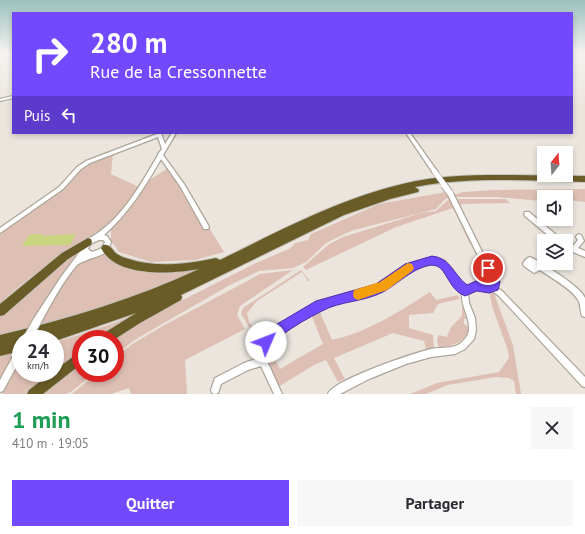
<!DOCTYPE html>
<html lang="fr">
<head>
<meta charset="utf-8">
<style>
  :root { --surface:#fff; --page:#f7f7f7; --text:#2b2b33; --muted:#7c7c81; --accent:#7349fe }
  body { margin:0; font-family:"PT Sans",sans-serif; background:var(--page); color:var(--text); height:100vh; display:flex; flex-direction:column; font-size:15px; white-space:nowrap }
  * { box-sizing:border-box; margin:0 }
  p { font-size:13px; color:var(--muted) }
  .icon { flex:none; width:22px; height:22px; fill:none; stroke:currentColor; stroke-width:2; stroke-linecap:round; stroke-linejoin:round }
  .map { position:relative; height:394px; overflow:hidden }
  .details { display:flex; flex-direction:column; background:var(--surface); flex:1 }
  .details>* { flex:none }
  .top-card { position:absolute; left:12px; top:12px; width:561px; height:122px; border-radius:0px; box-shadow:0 2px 6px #0003; background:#7349fe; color:#fff; overflow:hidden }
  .needle { width:26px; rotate:17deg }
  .fabs { position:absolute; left:537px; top:146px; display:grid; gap:8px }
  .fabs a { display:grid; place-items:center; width:36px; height:36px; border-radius:0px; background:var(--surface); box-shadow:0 2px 6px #0003; font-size:20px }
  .speed { position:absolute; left:12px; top:330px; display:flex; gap:8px; font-size:20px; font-weight:700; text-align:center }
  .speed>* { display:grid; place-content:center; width:52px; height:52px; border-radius:50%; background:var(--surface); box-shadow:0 2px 6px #0003; line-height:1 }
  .speed small { font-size:10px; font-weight:400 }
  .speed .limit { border:6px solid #d22; background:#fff; color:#111 }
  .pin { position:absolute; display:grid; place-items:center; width:34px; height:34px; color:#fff; margin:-17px; border:2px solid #fff; border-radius:50%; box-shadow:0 1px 4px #0007 }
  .me { position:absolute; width:44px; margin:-22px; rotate:46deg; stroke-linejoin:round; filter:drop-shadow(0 0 3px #0008) }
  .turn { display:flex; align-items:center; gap:14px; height:84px; padding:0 12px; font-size:18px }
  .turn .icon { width:52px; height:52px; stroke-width:2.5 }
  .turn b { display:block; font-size:28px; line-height:34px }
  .then { display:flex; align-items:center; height:38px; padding:0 12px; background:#0003; gap:8px; font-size:15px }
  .round { display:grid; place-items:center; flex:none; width:42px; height:42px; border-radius:0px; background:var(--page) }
  .head { display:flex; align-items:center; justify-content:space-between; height:68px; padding:0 12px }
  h1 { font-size:24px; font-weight:800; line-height:30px; color:#1e9e55 }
  .button { display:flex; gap:8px; margin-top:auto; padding:8px 12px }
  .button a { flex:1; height:46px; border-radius:0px; background:var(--accent); color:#fff; font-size:16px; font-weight:800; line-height:46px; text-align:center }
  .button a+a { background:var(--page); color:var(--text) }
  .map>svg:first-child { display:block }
  .green { fill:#debfb4 }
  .water { fill:#c9d580 }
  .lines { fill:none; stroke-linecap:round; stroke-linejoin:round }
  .minor-casing { stroke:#aca599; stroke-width:2.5 }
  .highway-casing { stroke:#c4c2bc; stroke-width:2 }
  .minor { fill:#fff; fill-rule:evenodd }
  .highway { fill:#6a5c27; fill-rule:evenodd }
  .minor-bridge-far2-casing { stroke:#aca599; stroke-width:6; stroke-linecap:butt }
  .minor-bridge-far1-casing { stroke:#aca599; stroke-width:8; stroke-linecap:butt }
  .minor-bridge-casing { stroke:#aca599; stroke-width:10; stroke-linecap:butt }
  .minor-bridge-far2 { stroke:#fff; stroke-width:5 }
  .minor-bridge-far1 { stroke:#fff; stroke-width:6 }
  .minor-bridge { stroke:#fff; stroke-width:8 }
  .route { fill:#7349fe; stroke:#4b2fa5 }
  .slow { fill:#f59e0b }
</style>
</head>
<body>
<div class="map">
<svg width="585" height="394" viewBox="0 0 585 394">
  <rect width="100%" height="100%" fill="#ebe5de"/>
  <path class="green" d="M113,153L111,174L139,187L171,166L224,252L195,260L151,262L119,252L111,241V222C97,235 81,242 65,252C42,268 21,284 0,303V230L53,195L82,168Z
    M585,189V202L566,200V197H544V201H541L496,197H455L454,195L463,192L495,190Z
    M446,192L451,197L445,199L436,209L354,230L340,236L326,243L306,262L293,268L259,271L230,285L136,339L115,355V339H110L157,313L256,263L291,248L295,243L308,240L311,234L379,204Z
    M449,199H452L474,243L470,244L453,208L396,227L306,270L303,267L328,245L343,237L421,213L436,211Z
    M457,199H506L510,203L462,204L461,206Z
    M82,247L62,275L28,330L0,335V314L56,265Z
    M105,253L116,261L130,266L205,267L118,303L38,327C47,310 64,274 78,263C86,257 96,257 105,253Z
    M293,270L240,306L237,315L245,329L185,360L187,394H131L129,388L111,394H72L97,373H115V358L131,345L161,327L260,274Z
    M301,270L310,281H308L302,272L257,301L247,313L249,322L255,331L253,333L241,314L243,308Z
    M489,291L495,293V296L513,345L521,394H516L514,381L509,378L496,377L448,385L426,394H410L437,383L499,372L509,358L508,351L492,306Z
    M430,292L436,300L458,295L459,299L438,304L433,313L409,315V328L433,335L434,348L426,349L424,341L393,333L334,358L345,379L338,382L326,360L314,365L278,387C271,373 265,363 269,348L280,369L323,344L311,314L319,310L332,340C368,332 399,312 430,292Z
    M462,305L466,319H464V324L469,327C466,343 454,345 439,348L437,341L438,335L447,337L451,327L462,316Z
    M143,312L101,339H81V354L28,394H2L21,359V373H55V342L86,333Z
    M11,354L12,359L0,380V356Z
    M81,361V373H94L71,392L66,394H38Z"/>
  <path class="water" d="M30,234H43V236L76,234L70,245L22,246Z"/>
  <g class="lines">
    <g class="minor-casing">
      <path id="minor" d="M13,96V98L0,101V99Z
        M157,133H161L165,144L172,133H176L163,155L184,184L208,225L209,227L208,229H204L180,186L161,159C145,187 128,214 104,235L107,236L111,242C106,257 98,255 85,261C82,262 79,263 77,265C62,282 50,306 39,326L36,327L33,326L32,323L33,320L61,277L82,249L86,240C119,224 140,186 158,155V154L162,149L158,137L90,163L81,169L63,189L0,233V228L59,187L77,167L86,161L157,134ZM99,240H103L105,242C103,249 98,250 92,252L88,249L90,244Z
        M406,133H410L437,171L438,172L437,173H433Z
        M450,191L453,193L494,276C497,280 499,282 497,287L503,292L585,377V387L582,386L499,296L491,290L489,291C482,288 475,289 468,294L469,303L475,318L476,330L474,339L465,349L455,354L431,357L406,364L369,379L340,394H328C333,380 414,353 431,349C439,347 450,349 458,345C462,343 466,338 468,334C473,321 460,307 462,292L453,284L441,266L432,264L411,270L381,290L322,308L276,337L269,347L267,361L282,394H274L261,366L248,370L221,384L218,393L215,394L212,393L211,390L215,378L244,363L259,358L261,346L270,331L317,303L377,285L409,265L432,258L445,261L457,280L466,287L472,284L479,283L478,281L481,274L483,273L487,274L447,193ZM485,279L490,281L491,283V284L489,285L485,280Z
        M525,212H529L561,239L562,241H555L525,216L524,214Z
        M579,234L581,235L584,241L578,248L585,251V257L566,249V243L573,246L578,240L576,237L577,235Z
        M530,257C541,262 581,287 585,298C585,303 585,311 585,317L582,316C580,311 581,304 578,300C572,289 550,277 540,270L534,273L524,266L523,264C524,261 527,258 530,257Z
        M21,346V358L3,391L0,392V380L18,347Z"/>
    </g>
    <g class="highway-casing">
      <path id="highway" d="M513,175L585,176V182C529,181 471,176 415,187L419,190L418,192L390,199L344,215L181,295L182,297L181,300L140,323L115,339H99L101,335L136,313L55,341V339H38L39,337L30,339H21V351L0,356V335C68,319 135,299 199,269C172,274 116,278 101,248L103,245C110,243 112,250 117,254C120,256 125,258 129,259C156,268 188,264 216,258L220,260C283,229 346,195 416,181C448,175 481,175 513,175Z
        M88,238L91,239L92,242L91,245L68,259L4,315L0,316V304L62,253Z
        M81,351V364L43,394H27L29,390L51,373H55V370Z"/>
    </g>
    <use href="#minor" class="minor"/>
    <use href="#highway" class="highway"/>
    <g class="minor-bridge-far2-casing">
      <path id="minor-bridge-far2" d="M435,172L445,186"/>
    </g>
    <g class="minor-bridge-far1-casing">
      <path id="minor-bridge-far1" d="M444,185L450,193"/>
    </g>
    <g class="minor-bridge-casing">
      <path id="minor-bridge" d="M27,339L36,323"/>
    </g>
    <use href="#minor-bridge-far2" class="minor-bridge-far2"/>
    <use href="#minor-bridge-far1" class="minor-bridge-far1"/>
    <use href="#minor-bridge" class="minor-bridge"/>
  </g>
  <linearGradient id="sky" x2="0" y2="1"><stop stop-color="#9bc1be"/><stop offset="0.49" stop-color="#f6f3f0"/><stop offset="1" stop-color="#f6f3f0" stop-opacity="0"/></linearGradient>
  <rect width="585" height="108" fill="url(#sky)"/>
  <path class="route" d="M432,256C451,258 453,274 467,285L476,281L489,282L482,268L484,265L488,263L492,265L500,282L498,290L489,293L477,291L465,296C449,290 447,270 437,266C422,260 395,286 383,292C364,302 340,301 322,311C308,318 294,326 282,335C276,339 273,346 266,349L262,347L260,342L272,327L316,301L376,284L405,264Z"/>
  <path class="slow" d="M408,263L412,264L414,268L412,271L387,290L358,300L354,298L353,294L354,290L380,282Z"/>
</svg>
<div class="fabs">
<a><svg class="needle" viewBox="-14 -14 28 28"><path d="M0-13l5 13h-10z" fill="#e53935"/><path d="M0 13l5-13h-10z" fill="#7c7c81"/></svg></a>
<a><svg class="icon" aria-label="sound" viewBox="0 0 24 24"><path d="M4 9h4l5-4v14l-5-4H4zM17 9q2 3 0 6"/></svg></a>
<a><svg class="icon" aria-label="layers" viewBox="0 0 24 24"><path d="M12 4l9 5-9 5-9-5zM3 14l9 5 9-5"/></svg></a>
</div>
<div class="speed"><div>24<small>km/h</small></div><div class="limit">30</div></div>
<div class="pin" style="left:488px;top:268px;background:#d93025"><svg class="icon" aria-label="arrive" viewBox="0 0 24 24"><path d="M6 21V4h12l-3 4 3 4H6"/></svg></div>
<svg class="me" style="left:266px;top:342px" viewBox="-20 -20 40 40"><circle r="19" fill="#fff"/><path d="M0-13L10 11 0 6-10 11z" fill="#7349fe"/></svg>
<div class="top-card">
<div class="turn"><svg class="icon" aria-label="right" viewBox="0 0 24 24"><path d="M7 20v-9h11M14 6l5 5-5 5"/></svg><div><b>280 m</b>Rue de la Cressonnette</div></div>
<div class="then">Puis<svg class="icon" aria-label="left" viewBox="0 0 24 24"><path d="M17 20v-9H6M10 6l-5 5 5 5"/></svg></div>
</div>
</div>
<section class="details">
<div class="head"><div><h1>1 min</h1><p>410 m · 19:05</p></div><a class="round"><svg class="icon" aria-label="close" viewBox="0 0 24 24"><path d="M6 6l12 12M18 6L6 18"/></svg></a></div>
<div class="button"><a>Quitter</a><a>Partager</a></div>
</section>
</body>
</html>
